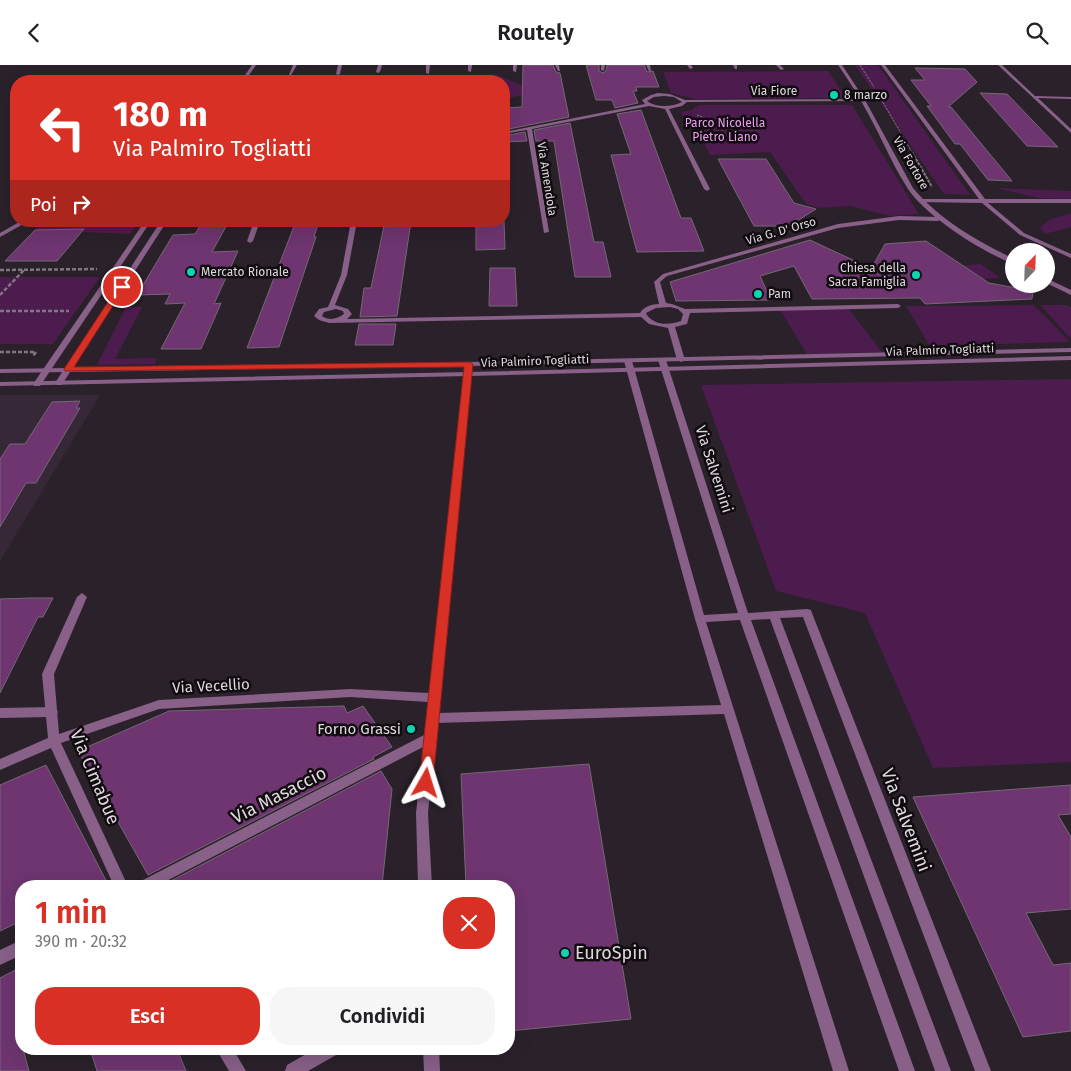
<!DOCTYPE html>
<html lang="it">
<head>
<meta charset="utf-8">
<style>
  :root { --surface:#fff; --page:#f6f6f6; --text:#202124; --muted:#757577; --accent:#d93025 }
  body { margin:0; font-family:"Fira Sans",sans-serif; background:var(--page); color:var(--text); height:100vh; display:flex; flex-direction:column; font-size:19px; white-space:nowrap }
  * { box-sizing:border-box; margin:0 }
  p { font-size:16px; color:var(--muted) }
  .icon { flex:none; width:28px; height:28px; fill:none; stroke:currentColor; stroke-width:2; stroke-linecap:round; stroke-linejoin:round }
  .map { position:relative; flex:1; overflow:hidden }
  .side { position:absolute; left:15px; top:815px; width:500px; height:175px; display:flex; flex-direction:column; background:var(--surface); border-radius:20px; box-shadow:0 5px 20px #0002 }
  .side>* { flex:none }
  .hud { position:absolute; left:10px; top:10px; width:500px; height:152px; border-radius:20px; box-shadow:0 5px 20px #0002; background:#d93025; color:#fff; overflow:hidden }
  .needle { width:32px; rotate:23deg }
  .fabs { position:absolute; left:1005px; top:178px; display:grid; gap:10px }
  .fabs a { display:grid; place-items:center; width:50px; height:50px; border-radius:50%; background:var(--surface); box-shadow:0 5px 20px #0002; font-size:25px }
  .pin { position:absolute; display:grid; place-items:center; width:42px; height:42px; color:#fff; margin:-21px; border:2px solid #fff; border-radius:50%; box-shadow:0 1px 5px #0007 }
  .me { position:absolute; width:55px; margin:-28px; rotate:6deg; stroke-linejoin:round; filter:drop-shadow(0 0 4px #0008) }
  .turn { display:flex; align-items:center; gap:18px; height:105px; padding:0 20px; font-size:22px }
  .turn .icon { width:65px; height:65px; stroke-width:2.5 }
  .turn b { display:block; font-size:35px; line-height:42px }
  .then { display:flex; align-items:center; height:48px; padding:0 20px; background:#0003; gap:10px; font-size:19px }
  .round { display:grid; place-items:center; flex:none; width:52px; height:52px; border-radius:20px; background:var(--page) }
  .headline { display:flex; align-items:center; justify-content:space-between; height:85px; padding:0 20px }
  h1 { font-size:30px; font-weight:600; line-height:38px; color:var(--accent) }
  .cta { display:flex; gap:10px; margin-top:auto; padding:10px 20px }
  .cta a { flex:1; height:58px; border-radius:20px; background:var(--accent); color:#fff; font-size:20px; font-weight:600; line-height:58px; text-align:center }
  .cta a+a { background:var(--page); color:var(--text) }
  header { display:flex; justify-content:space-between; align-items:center; height:65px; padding:0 20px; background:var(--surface); font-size:22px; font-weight:600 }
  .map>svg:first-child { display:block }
  .built { fill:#372837 }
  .green { fill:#4d1c4e }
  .building { fill:#6e3570; stroke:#746974 }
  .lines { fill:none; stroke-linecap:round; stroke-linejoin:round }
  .path-far2 { stroke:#807880; stroke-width:1; stroke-dasharray:2.5 1; stroke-linecap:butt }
  .path-far1 { stroke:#807880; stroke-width:2; stroke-dasharray:3 1; stroke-linecap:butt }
  .path { stroke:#807880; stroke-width:2.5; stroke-dasharray:4 2; stroke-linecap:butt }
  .pedestrian { fill:#886088; fill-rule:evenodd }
  .minor { fill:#886088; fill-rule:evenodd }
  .tertiary { fill:#886088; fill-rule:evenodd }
  .route { fill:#d93025; stroke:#8d1f18 }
  .poi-dot { fill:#0cd5b5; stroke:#100c10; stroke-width:2 }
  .labels { text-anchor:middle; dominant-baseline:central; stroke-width:5; stroke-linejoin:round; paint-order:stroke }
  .far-street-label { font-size:12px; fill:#dfd8de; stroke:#100c10 }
  .far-poi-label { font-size:12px; fill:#dfd8de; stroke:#100c10; text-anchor:start }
  .far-park-label { font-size:12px; fill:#f19ef2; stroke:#100c10 }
  .street-label { font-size:15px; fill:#dfd8de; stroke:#100c10 }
  .poi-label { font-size:15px; fill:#dfd8de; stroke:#100c10; text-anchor:end }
  .near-street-label { font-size:18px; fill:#dfd8de; stroke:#100c10 }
  .near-poi-label { font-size:18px; fill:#dfd8de; stroke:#100c10; text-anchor:start }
</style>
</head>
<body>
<header><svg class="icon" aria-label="back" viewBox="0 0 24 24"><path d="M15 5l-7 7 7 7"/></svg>Routely<svg class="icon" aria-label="search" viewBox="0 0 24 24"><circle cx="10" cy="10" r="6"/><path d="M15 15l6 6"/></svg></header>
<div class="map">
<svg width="1071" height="1006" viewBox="0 0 1071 1006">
  <rect width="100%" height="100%" fill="#2a212a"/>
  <path class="built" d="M0,330H100L0,496Z"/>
  <path class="green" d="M855,0H878L970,130L944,129Z
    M828,6L846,33L696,34L671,28L663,7Z
    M495,9L537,27L504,34V16H450Z
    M699,40H852L919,149L890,151L851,141L820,143L806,139L770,87L710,90L691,53L684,52L681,47L692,45Z
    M996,123L1071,126V134L1039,133Z
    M1071,148V162L1045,169L1040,162L1049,155Z
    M52,156H139L130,169L35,165Z
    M981,199L1000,213L948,216L932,203Z
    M0,212H100L53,279H0Z
    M1034,240L1070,277L930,281L906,241Z
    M1040,240H1065L1071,242V274Z
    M126,242H142L115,294L157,293L155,299L97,300Z
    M848,243L882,287L807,289L780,245Z
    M1071,314V697L933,703L865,548L776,526L701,320Z"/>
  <path class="building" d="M523,0H553L556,7L560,8L569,52L504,65V43L522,42Z
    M586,0H599V6L603,8L606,6L607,0H644L647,7L653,6L659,22H636L637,26H633L638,38L615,43L612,35H596Z
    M915,3L965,4L977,17L948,42H951L1012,116L988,115L960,79H955L927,41H931L911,15H925Z
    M980,28L1007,29L1058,82L1027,81Z
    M641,45L681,153H691L704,186L637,187L611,90L631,89L617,49Z
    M570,58L594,177H603L611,212H575L554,76H536L534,65Z
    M525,67L527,76L504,77V71Z
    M718,94H766L794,138L816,144L789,161H754Z
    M203,156H229L212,187L238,186L214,239L221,238L201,284H161L185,238L165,239L170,229L137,230L173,170L195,169Z
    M296,156H319L314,172H316L279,282L247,283Z
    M385,156H411L397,251L360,252L364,223H371Z
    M476,156H504L505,184L476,185Z
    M84,164L57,196H5L35,165Z
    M810,175L855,196L866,213L885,179L926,176L989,218L1033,226L1032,234L925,239L920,233L812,234L794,201L760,211L771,235L676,236L670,217Z
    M490,203H515L517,241H489Z
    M359,259H396L393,280H355Z
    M80,336L76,343H80L36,418H26L0,462V394L10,379H25L52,337Z
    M30,533H53L43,552H38L0,628V534Z
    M344,641L347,648L363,641L392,682L373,692L374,694L148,810L78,686L169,646Z
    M589,699L631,954L509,966V821H466L461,709Z
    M46,700L109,821H21V856L0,866V720Z
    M381,706L392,724L382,821H161Z
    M1071,720V749L1058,750L1071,772V844L1026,848L1053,900L1071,898V966L1023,972L913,732Z
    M21,902V984H23L29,1006H0V913Z
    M90,984H177L186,1006H97Z"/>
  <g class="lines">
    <path class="path-far2" d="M860,0L874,22
      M881,34L913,89
      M697,50L741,68"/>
    <path class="path-far1" d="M912,87L932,122"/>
    <path class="path" d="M0,205L97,204
      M0,230L24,205
      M0,246H69
      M0,287H36L33,291"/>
    <path class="pedestrian" d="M52,642L56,644L58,647L56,650L52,652L0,653V643Z"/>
    <path class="minor" d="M252,0H256L245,16H241Z
      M293,0H297L291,10H289Z
      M338,0H342L340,9L338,10L336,9Z
      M378,0H382L380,7L378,8L376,7Z
      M426,0H430L429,9L426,8Z
      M468,0H472L471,7L468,6Z
      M513,0H517L516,7L513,6Z
      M555,0H559L560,6H558Z
      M601,0H605L604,6L601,5Z
      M646,0H650L651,6H649Z
      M687,0H691L693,3L690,4Z
      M733,0H737V4H735Z
      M776,0H780L784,4L781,5Z
      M881,0H885L985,134H1071V138H988L1024,168L1071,189V193L1020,170L982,138L918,137V135L920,134H979Z
      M998,0H1002L1035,31L1071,32V34L1038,33L1071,64V68Z
      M658,28L670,29L685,35L863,34L865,35L863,36L687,37L682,41L669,44L710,124L707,126L704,124L665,44L649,41L532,64L549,167L544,168L527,65L504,69V67L645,39L642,35L651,30ZM664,31L674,32L682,37C672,42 656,43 647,36L654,32Z
      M899,151L938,152L941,154L938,156L899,155L838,163L667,211L660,217L666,238L672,239L685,244L898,239L901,241L898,243L690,248L687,259L675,262L685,295L681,297L677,295L668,263L649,259L641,252L329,258L319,255L314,251L319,244L328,242L341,210L351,156H357L347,210L335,240L348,244L352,249L347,254L640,248C643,242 652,239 659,239L654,217L663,209L838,159ZM670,242L678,244L683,249L681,256C669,260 655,261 647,250L646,248L656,243ZM336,244L343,246L344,249C337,254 329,256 322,251L324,247Z
      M21,156H29L0,172V168Z
      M145,156H151L40,321H34L33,319Z
      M161,156H167L63,318L62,320H56L55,318Z
      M254,156H260L253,176L250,178L247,176Z
      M659,293H662L666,295L748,548L807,544L811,545L812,548L991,1006H975L803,552L780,553L951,1006H935L770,554L751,555L915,1006H899L740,555L706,557L849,1006H833L724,649L437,658L428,748L432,821H418L416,748L423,682L157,821H137L139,817L424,670L428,637L350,632L159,644L61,678L128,821H114L51,683L0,705V694L48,673L42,609L77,532L82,528L87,532L54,609L59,669L159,635L350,624L429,628L465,299L469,297L473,299L438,648L721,640L695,554L624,296L628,294L632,296L704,550L738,548L658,295Z
      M21,875V890L0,900V885Z
      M216,984H233L246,1006H229Z
      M315,984H338L336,990L308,1006H285L287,1000Z
      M423,984H439L440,1006H424Z"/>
    <path class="tertiary" d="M838,0H842L865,35L913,123C941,156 976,175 1014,194V199C982,187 927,152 908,124C890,96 878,64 861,36C854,23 846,12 838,0Z
      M1046,213L1071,225V230L1046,218Z
      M1071,283V287L469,301L0,308V304L469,297Z
      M1071,291V295L469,311L0,321V317L469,307Z"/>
  </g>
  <path class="route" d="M119,220L125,222L74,302L469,297L473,299L433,718L431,722L426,724L421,722L419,718L464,302L65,306L64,304Z"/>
  <g class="poi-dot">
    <circle cx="834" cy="30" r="5"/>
    <circle cx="191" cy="207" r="5"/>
    <circle cx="916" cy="210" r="5"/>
    <circle cx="758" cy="229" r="5"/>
    <circle cx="411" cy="664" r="5"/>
    <circle cx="565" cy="888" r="5"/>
  </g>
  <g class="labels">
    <g class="far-street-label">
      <text x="774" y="26">Via Fiore</text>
      <text transform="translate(911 98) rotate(60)">Via Fortore</text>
      <text transform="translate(547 114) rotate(81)">Via Amendola</text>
      <text transform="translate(781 166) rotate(-16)">Via G. D' Orso</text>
      <text transform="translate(940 285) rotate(-2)">Via Palmiro Togliatti</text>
      <text transform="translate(535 296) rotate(-2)">Via Palmiro Togliatti</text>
    </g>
    <g class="far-poi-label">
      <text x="844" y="30">8 marzo</text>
      <text x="906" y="203" text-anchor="end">Chiesa della<tspan x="906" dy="14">Sacra Famiglia</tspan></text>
      <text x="201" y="207">Mercato Rionale</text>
      <text x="768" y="229">Pam</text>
    </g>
    <g class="far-park-label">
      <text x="725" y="58">Parco Nicolella<tspan x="725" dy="14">Pietro Liano</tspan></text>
    </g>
    <g class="street-label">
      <text transform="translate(714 404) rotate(72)">Via Salvemini</text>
      <text transform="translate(211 621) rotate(-3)">Via Vecellio</text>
    </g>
    <g class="poi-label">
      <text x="401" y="664">Forno Grassi</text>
    </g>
    <g class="near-street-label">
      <text transform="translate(95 712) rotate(67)">Via Cimabue</text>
      <text transform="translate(279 730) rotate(-27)">Via Masaccio</text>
      <text transform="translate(906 755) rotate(69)">Via Salvemini</text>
    </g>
    <g class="near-poi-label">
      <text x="575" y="888">EuroSpin</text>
    </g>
  </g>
</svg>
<div class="fabs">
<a><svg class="needle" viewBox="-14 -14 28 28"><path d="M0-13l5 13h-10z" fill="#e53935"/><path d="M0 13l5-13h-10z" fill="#757577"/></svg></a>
</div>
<div class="pin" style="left:122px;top:222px;background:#d93025"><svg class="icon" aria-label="arrive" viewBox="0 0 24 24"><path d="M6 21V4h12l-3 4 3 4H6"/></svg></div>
<svg class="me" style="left:426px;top:718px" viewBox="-20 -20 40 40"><path d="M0-17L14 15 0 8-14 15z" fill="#d93025" stroke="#fff" stroke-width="4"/></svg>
<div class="hud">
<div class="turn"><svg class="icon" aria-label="left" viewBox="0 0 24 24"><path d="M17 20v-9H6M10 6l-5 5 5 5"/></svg><div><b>180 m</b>Via Palmiro Togliatti</div></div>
<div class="then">Poi<svg class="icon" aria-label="right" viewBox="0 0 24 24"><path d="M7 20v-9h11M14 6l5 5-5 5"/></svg></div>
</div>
<section class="side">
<div class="headline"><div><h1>1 min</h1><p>390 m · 20:32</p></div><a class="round" style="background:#d93025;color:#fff"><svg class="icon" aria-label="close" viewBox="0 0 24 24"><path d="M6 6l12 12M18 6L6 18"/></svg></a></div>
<div class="cta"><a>Esci</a><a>Condividi</a></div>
</section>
</div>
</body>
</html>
